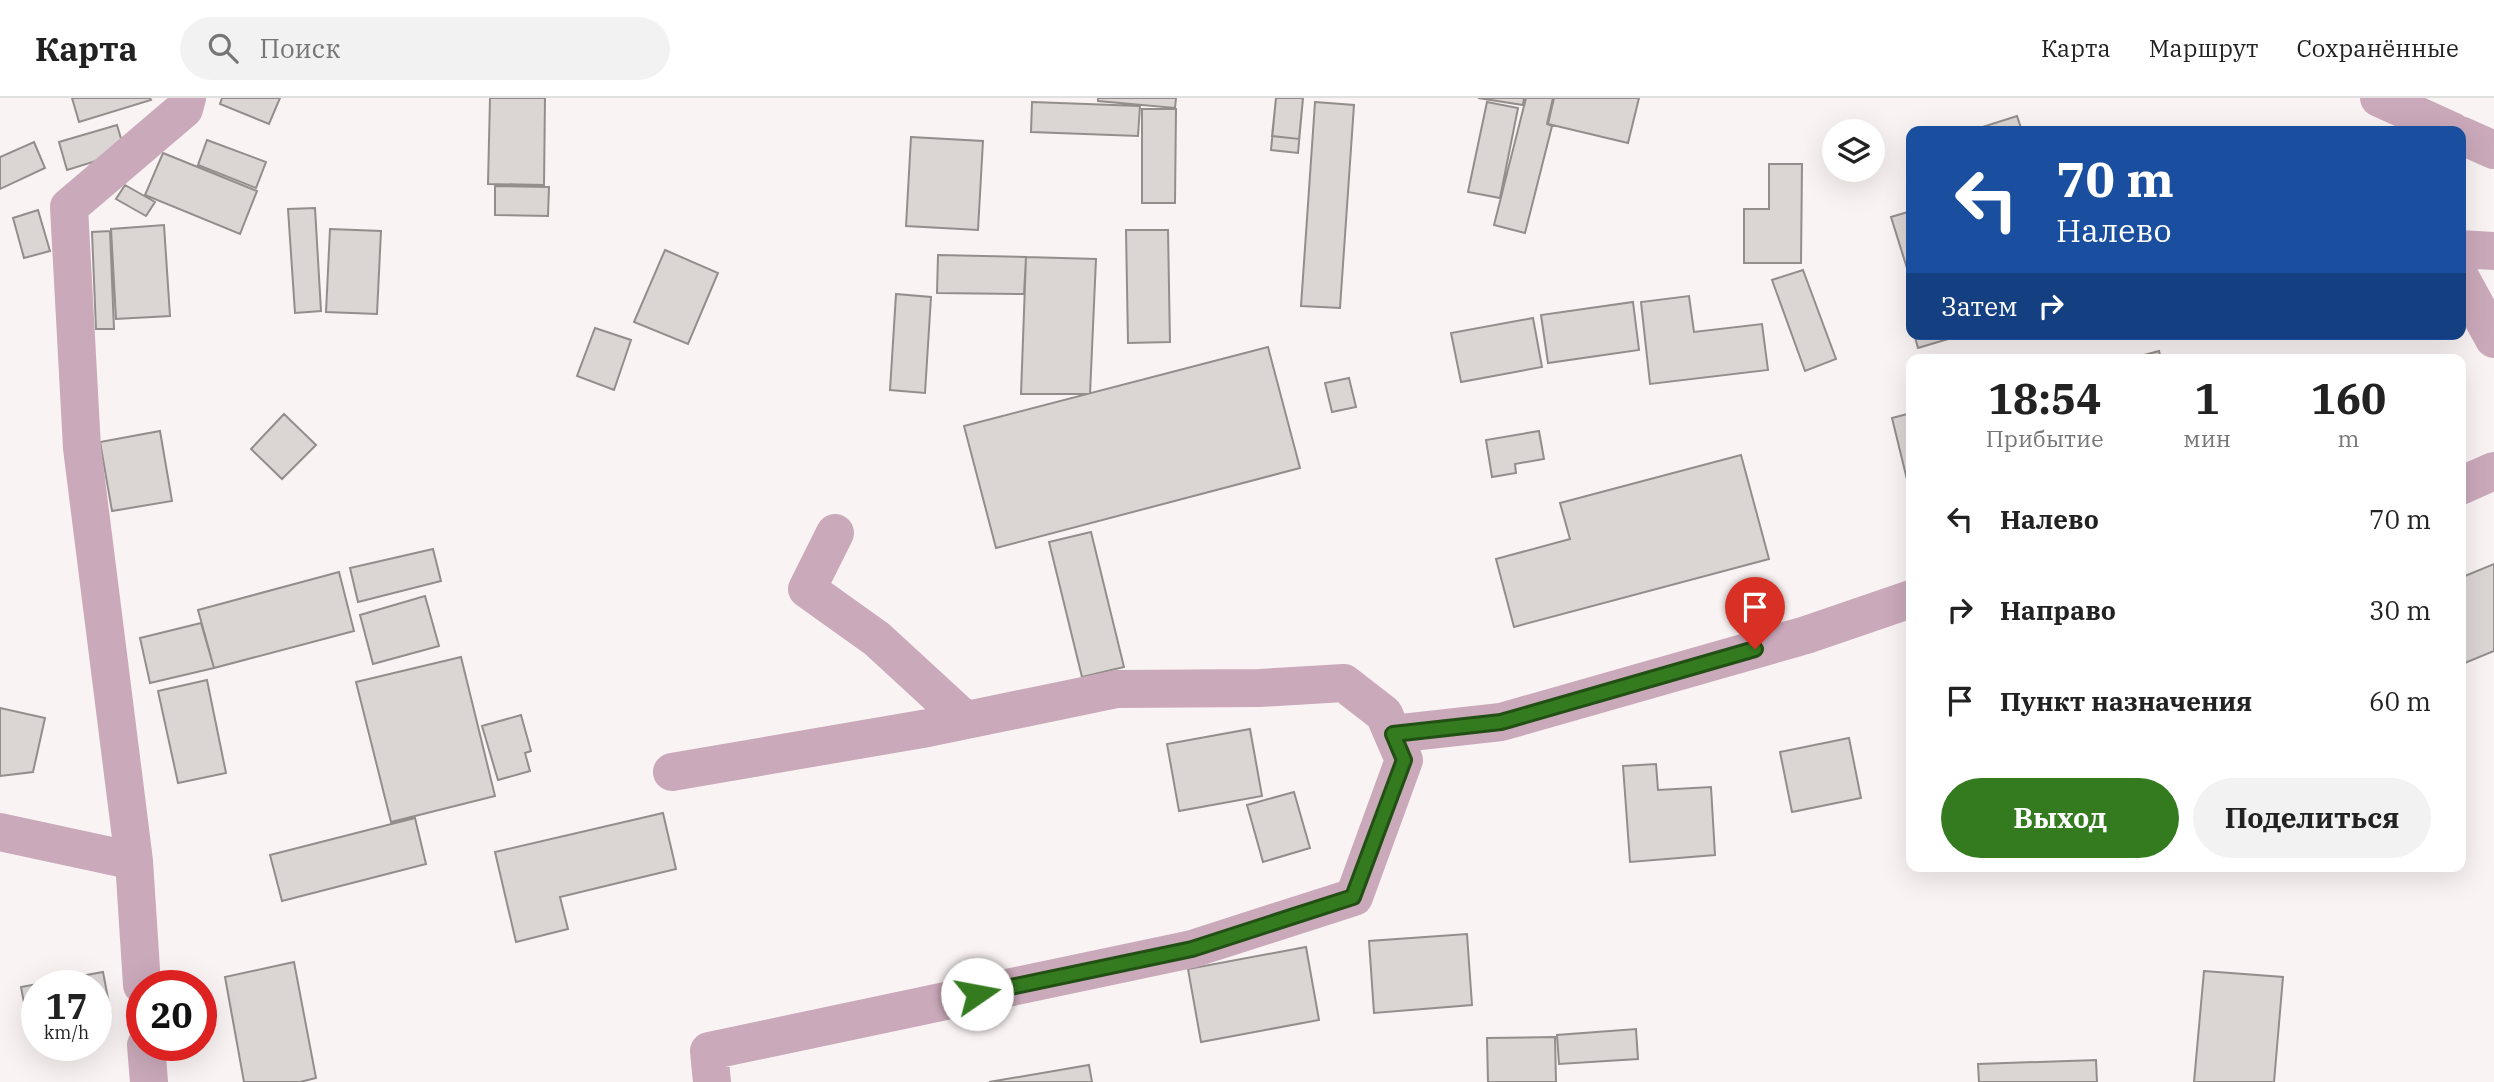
<!DOCTYPE html>
<html lang="ru">
<head>
<meta charset="utf-8">
<style>
  :root { --surface:#fff; --page:#f2f2f2; --text:#222; --muted:#767676; --line:#e0e0e0; --accent:#347b1f }
  body { margin:0; font-family:"IBM Plex Serif",serif; background:var(--page); color:var(--text); height:100vh; display:flex; flex-direction:column; font-size:26px; white-space:nowrap }
  * { box-sizing:border-box; margin:0 }
  p { font-size:23px; color:var(--muted) }
  .icon { flex:none; width:38px; height:38px; fill:none; stroke:currentColor; stroke-width:2; stroke-linecap:round; stroke-linejoin:round }
  .map { position:relative; flex:1; overflow:hidden }
  .drawer { position:absolute; left:1906px; top:256px; width:560px; height:518px; display:flex; flex-direction:column; background:var(--surface); border-radius:14px; box-shadow:0 7px 28px #0002 }
  .drawer>* { flex:none }
  .hud { position:absolute; left:1906px; top:28px; width:560px; height:214px; border-radius:14px; box-shadow:0 7px 28px #0002; background:#1a4fa0; color:#fff; overflow:hidden }
  .controls { position:absolute; left:1822px; top:21px; display:grid; gap:14px }
  .controls a { display:grid; place-items:center; width:63px; height:63px; border-radius:50%; background:var(--surface); box-shadow:0 7px 28px #0002; font-size:35px }
  .speed { position:absolute; left:21px; top:872px; display:flex; gap:14px; font-size:35px; font-weight:700; text-align:center }
  .speed>* { display:grid; place-content:center; width:91px; height:91px; border-radius:50%; background:var(--surface); box-shadow:0 7px 28px #0002; line-height:1 }
  .speed small { font-size:18px; font-weight:400 }
  .speed .limit { border:10px solid #d22; background:#fff; color:#111 }
  .pin { position:absolute; display:grid; place-items:center; width:60px; height:60px; color:#fff; margin:-72px -30px; border-radius:50% 50% 50% 0; rotate:-45deg; box-shadow:0 0 7px #0007 }
  .pin .icon { rotate:45deg }
  .me { position:absolute; width:77px; margin:-38px; rotate:78deg; stroke-linejoin:round; filter:drop-shadow(0 0 5px #0008) }
  .turn { display:flex; align-items:center; gap:24px; height:147px; padding:0 35px; font-size:32px }
  .turn .icon { width:91px; height:91px; stroke-width:2.5 }
  .turn b { display:block; font-size:49px; line-height:60px }
  .then { display:flex; align-items:center; height:66px; padding:0 35px; background:#0003; gap:14px; font-size:26px }
  .eta { display:flex; justify-content:space-evenly; align-items:center; height:119px; text-align:center }
  .eta b { font-size:42px; font-weight:700; line-height:49px }
  .primary-button { display:flex; gap:14px; margin-top:auto; padding:14px 35px }
  .primary-button a { flex:1; height:80px; border-radius:42px; background:var(--accent); color:#fff; font-size:28px; font-weight:700; line-height:80px; text-align:center }
  .primary-button a+a { background:var(--page); color:var(--text) }
  ul { padding:0; list-style:none }
  li { display:flex; align-items:center; gap:21px; height:91px; padding:0 35px }
  li div { flex:1 }
  li b { display:block; font-size:26px }
  li em { font-style:normal }
  header { display:flex; align-items:center; gap:42px; box-sizing:border-box; height:98px; padding:0 35px; background:var(--surface); border-bottom:2px solid var(--line) }
  header strong { font-size:33px }
  nav { display:flex; gap:38px; margin-inline-start:auto; font-size:24px }
  .search { width:490px; height:63px; background:var(--page); display:flex; align-items:center; gap:18px; box-sizing:border-box; padding:0 24px; border-radius:38px; color:var(--muted); font-size:26px }
  .map>svg:first-child { display:block }
  .building { fill:#dbd5d3; stroke:#938e8c; stroke-width:2 }
  .lines { fill:none; stroke-linecap:round; stroke-linejoin:round }
  .minor { stroke:#caa9ba; stroke-width:38 }
  .route-casing { stroke:#225014; stroke-width:18 }
  .route { stroke:#347b1f; stroke-width:12 }
</style>
</head>
<body>
<header>
<strong>Карта</strong>
<div class="search"><svg class="icon" aria-label="search" viewBox="0 0 24 24"><circle cx="10" cy="10" r="6"/><path d="M15 15l6 6"/></svg>Поиск</div>
<nav><a>Карта</a><a>Маршрут</a><a>Сохранённые</a></nav>
</header>
<div class="map">
<svg width="2494" height="984" viewBox="0 0 2494 984">
  <rect width="100%" height="100%" fill="#faf3f4"/>
  <path class="building" d="M72,0H150L151,2L79,24Z
    M222,0H280L269,26L220,6Z
    M490,0H545L544,87L488,86Z
    M1098,0H1176L1175,10L1098,3Z
    M1276,0H1303L1298,55L1271,52Z
    M1276,0H1303L1299,41L1272,38Z
    M1478,0H1524L1523,7Z
    M1526,0H1553L1547,26L1552,28L1525,135L1494,127Z
    M1554,0H1639L1628,45L1548,26Z
    M1032,4L1140,8L1138,38L1031,34Z
    M1315,4L1354,7L1340,210L1301,208Z
    M1487,4L1518,10L1500,100L1468,94Z
    M1142,11H1176L1175,105H1142Z
    M2017,18L2022,33H1970Z
    M117,27L125,54L67,72L59,44Z
    M911,39L983,43L978,132L906,128Z
    M207,42L266,64L256,90L198,67Z
    M34,44L45,70L0,91V59Z
    M163,55L257,93L240,136L145,97Z
    M1769,66H1802L1801,165H1744V111H1769Z
    M125,87L155,104L146,118L116,101Z
    M495,88L549,89L548,118L495,117Z
    M315,110L321,213L295,215L288,111Z
    M38,112L50,153L24,160L13,120Z
    M1911,113V183L1891,119Z
    M164,127L170,218L116,221L111,131Z
    M330,131L381,133L377,216L326,214Z
    M1126,132H1168L1170,244L1128,245Z
    M110,133L114,231H96L92,134Z
    M665,152L718,175L688,246L634,224Z
    M938,157L1026,159L1024,196L937,195Z
    M1026,159L1096,161L1090,296H1021Z
    M1803,172L1836,261L1805,273L1772,182Z
    M896,196L931,199L925,295L890,292Z
    M1689,198L1694,234L1762,226L1768,272L1650,286L1641,204Z
    M1633,204L1639,252L1548,265L1541,217Z
    M1533,220L1542,269L1461,284L1451,235Z
    M595,230L631,242L614,292L577,278Z
    M1914,236H1965L1918,250Z
    M1268,249L1300,370L996,450L964,328Z
    M2159,253L2161,261H2129Z
    M1349,280L1356,309L1332,314L1325,285Z
    M1911,315V398L1892,320Z
    M284,316L316,347L282,381L251,351Z
    M160,333L172,403L112,413L100,344Z
    M1539,333L1544,361L1515,366L1516,375L1492,379L1486,342Z
    M1741,357L1769,461L1514,529L1496,461L1570,441L1560,405Z
    M1091,434L1124,569L1082,579L1049,444Z
    M433,451L441,483L358,504L350,470Z
    M2494,466V553L2460,567V480Z
    M339,474L354,533L214,570L198,512Z
    M425,498L439,548L373,566L360,517Z
    M201,525L214,570L150,585L140,540Z
    M461,559L495,698L391,724L356,584Z
    M207,582L226,675L178,685L158,593Z
    M0,610L45,620L33,674L0,678Z
    M521,617L531,653L525,655L530,673L498,682L482,628Z
    M1250,631L1262,698L1179,713L1167,646Z
    M1849,640L1861,700L1792,714L1780,654Z
    M1656,666L1658,692L1711,689L1715,757L1630,764L1623,668Z
    M1294,694L1310,750L1263,764L1247,707Z
    M663,715L676,771L560,799L568,831L516,844L495,754Z
    M415,720L426,766L282,803L270,757Z
    M1467,836L1472,907L1374,915L1369,843Z
    M1306,849L1319,922L1201,944L1188,871Z
    M294,864L316,980L300,984H244L225,879Z
    M2204,873L2283,879L2274,984H2194Z
    M103,874L111,916L96,919V887H37V930L29,931L21,889Z
    M1636,931L1638,961L1559,966L1557,937Z
    M1555,939L1556,984H1488L1487,940Z
    M2096,962L2097,984H1979L1978,966Z
    M1089,967L1092,984H989Z"/>
  <g class="lines">
    <path class="minor" d="M2379,0L2452,33
      M2460,37L2494,52
      M2460,151L2494,153
      M2460,179L2494,241
      M2460,388L2494,373
      M835,435L807,491L877,541L965,622
      M1393,636L1501,624L1806,537L1911,501
      M672,674L928,630L1117,591L1260,590L1344,585L1384,616L1404,662L1354,799L1192,851L709,953L712,984
      M0,734L134,763L142,887
      M134,763L82,350L69,109L184,11L187,0
      M146,947L149,984"/>
  </g>
  <g class="lines">
    <g class="route-casing">
      <path id="route" d="M977,896L1192,851L1353,799L1404,662L1393,636L1501,624L1755,551"/>
    </g>
    <use href="#route" class="route"/>
  </g>
</svg>
<div class="controls">
<a><svg class="icon" aria-label="layers" viewBox="0 0 24 24"><path d="M12 4l9 5-9 5-9-5zM3 14l9 5 9-5"/></svg></a>
</div>
<div class="speed"><div>17<small>km/h</small></div><div class="limit">20</div></div>
<div class="pin" style="left:1755px;top:551px;background:#d93025"><svg class="icon" aria-label="arrive" viewBox="0 0 24 24"><path d="M6 21V4h12l-3 4 3 4H6"/></svg></div>
<svg class="me" style="left:977px;top:896px" viewBox="-20 -20 40 40"><circle r="19" fill="#fff"/><path d="M0-13L10 11 0 6-10 11z" fill="#347b1f"/></svg>
<div class="hud">
<div class="turn"><svg class="icon" aria-label="left" viewBox="0 0 24 24"><path d="M17 20v-9H6M10 6l-5 5 5 5"/></svg><div><b>70 m</b>Налево</div></div>
<div class="then">Затем<svg class="icon" aria-label="right" viewBox="0 0 24 24"><path d="M7 20v-9h11M14 6l5 5-5 5"/></svg></div>
</div>
<section class="drawer">
<div class="eta">
<div><b>18:54</b><p>Прибытие</p></div>
<div><b>1</b><p>мин</p></div>
<div><b>160</b><p>m</p></div>
</div>
<ul>
<li><svg class="icon" aria-label="left" viewBox="0 0 24 24"><path d="M17 20v-9H6M10 6l-5 5 5 5"/></svg><div><b>Налево</b></div><em>70 m</em></li>
<li><svg class="icon" aria-label="right" viewBox="0 0 24 24"><path d="M7 20v-9h11M14 6l5 5-5 5"/></svg><div><b>Направо</b></div><em>30 m</em></li>
<li><svg class="icon" aria-label="arrive" viewBox="0 0 24 24"><path d="M6 21V4h12l-3 4 3 4H6"/></svg><div><b>Пункт назначения</b></div><em>60 m</em></li>
</ul>
<div class="primary-button"><a>Выход</a><a>Поделиться</a></div>
</section>
</div>
</body>
</html>
